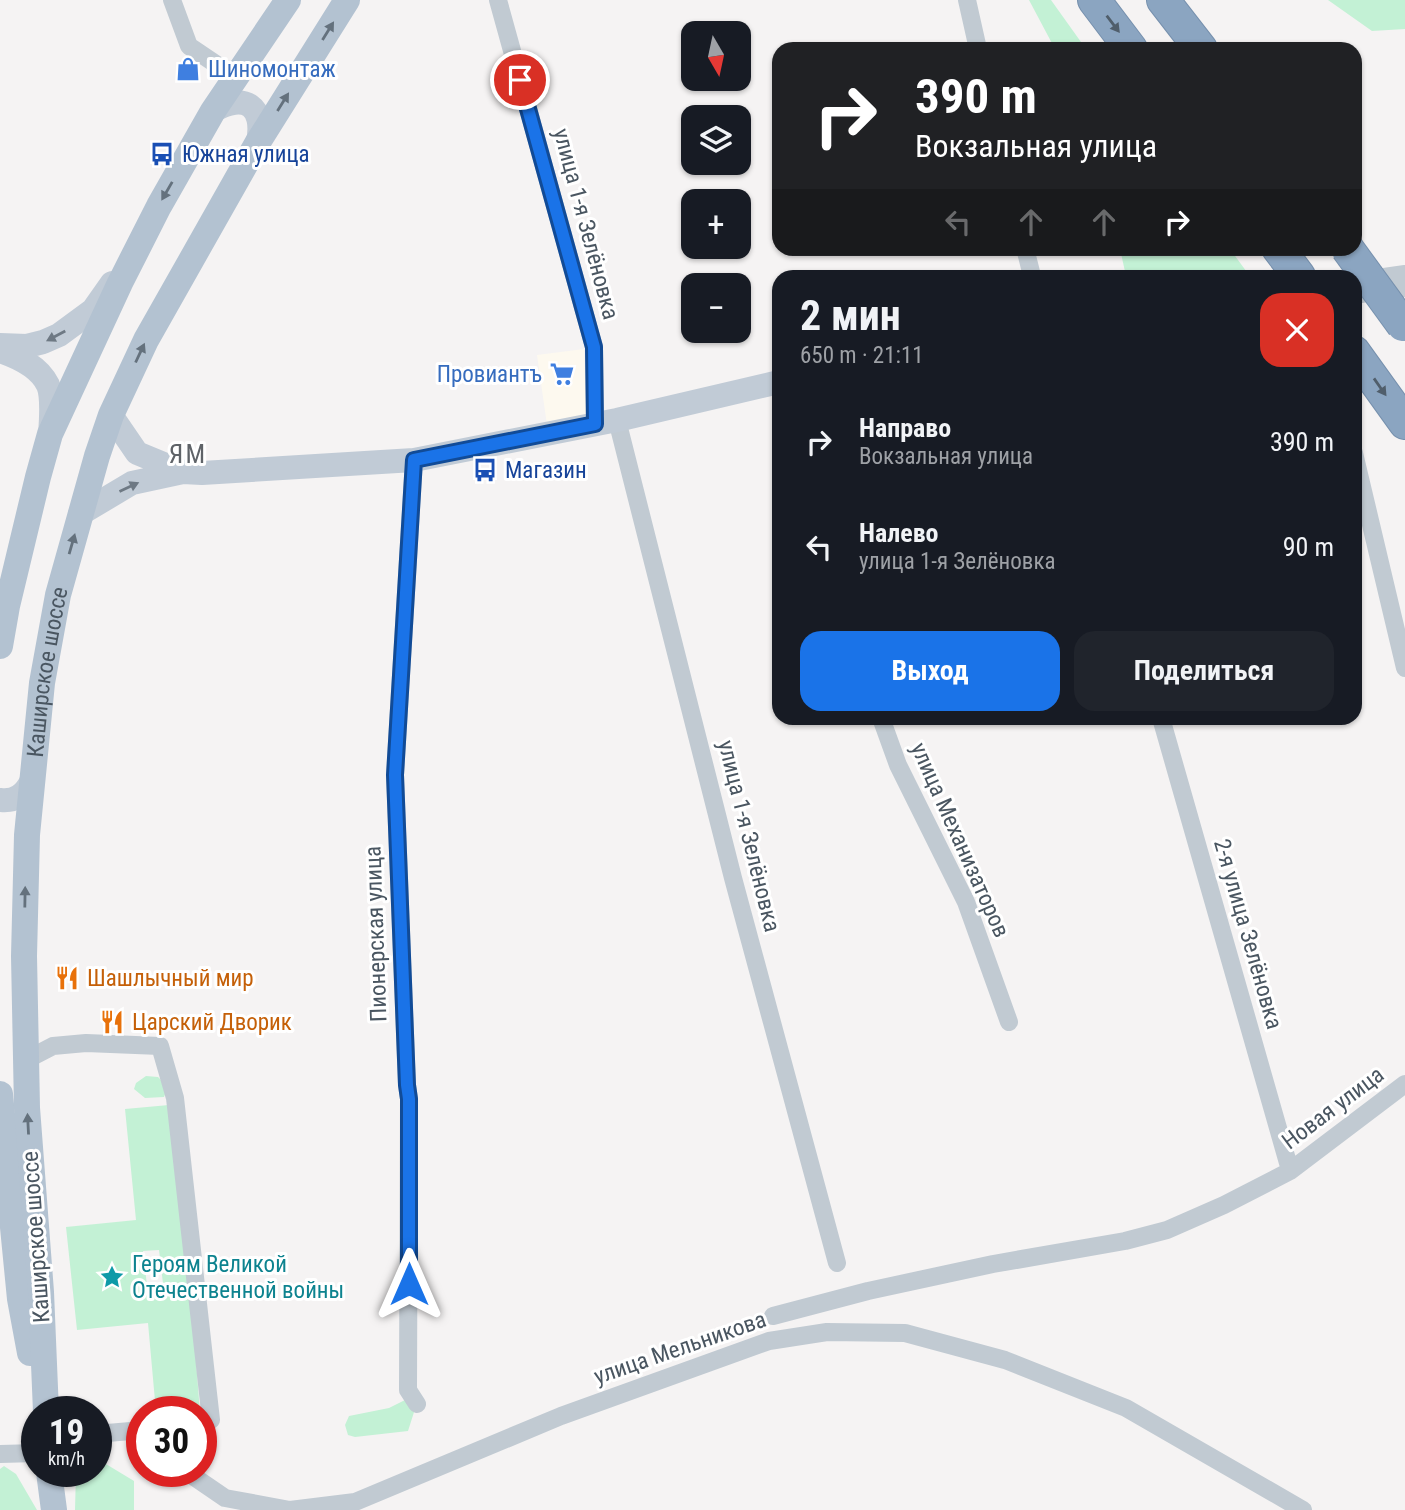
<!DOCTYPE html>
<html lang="ru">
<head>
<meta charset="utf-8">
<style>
  :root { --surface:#171b24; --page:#20242c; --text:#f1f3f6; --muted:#9ea1a6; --accent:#1a73e8 }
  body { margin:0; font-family:"Roboto Condensed",sans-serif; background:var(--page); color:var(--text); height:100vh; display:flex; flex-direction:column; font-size:26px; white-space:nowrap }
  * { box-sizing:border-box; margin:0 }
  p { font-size:23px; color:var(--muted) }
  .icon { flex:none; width:38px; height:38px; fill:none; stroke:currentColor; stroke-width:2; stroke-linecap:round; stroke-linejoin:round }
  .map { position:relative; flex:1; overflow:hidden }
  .panel { position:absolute; left:772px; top:270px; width:590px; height:455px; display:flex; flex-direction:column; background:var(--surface); border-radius:21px; box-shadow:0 2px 5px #0004 }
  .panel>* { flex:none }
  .top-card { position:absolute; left:772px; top:42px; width:590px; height:214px; border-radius:21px; box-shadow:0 2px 5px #0004; background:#202124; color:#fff; overflow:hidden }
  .needle { width:46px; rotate:171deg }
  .controls { position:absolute; left:681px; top:21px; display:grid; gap:14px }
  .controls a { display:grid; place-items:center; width:70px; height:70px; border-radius:14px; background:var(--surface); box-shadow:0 2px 5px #0004; font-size:35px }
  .speed { position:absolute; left:21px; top:1396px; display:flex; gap:14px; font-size:35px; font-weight:700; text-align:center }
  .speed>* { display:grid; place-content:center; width:91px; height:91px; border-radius:50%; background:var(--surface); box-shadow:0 2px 5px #0004; line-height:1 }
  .speed small { font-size:18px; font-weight:400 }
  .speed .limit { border:10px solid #d22; background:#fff; color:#111 }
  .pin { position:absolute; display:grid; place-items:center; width:60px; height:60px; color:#fff; margin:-30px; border:4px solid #fff; border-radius:50%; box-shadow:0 2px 7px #0007 }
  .me { position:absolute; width:77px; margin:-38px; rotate:0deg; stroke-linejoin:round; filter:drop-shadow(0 0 5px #0008) }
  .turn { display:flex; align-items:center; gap:24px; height:147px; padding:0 28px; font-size:32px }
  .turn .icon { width:91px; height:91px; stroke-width:2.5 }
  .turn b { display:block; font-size:49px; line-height:60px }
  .lanes { display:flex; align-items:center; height:66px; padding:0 28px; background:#0003; justify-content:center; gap:35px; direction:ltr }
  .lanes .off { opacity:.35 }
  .round { display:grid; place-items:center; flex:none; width:74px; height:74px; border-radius:21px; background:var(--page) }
  .headline { display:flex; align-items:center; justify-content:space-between; height:119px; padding:0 28px }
  h1 { font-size:42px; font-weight:700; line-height:52px }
  .action { display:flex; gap:14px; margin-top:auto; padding:14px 28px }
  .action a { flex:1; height:80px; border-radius:21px; background:var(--accent); color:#fff; font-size:28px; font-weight:700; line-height:80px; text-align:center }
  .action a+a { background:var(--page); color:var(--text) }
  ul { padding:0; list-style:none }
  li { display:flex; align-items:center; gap:21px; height:105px; padding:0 28px }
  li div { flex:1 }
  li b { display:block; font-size:26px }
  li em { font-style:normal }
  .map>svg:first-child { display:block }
  .commercial { fill:#fdf9ef }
  .green { fill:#c3f1d5; fill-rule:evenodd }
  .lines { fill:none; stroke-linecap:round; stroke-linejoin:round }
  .highway-casing { stroke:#7690ad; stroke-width:34 }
  .street { stroke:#c1cad2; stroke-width:18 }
  .secondary { stroke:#c1cbd6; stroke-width:24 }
  .primary { stroke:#b3c2d1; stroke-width:26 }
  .highway { stroke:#8ba5c1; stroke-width:32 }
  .highway-bridge-casing { stroke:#7690ad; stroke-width:34; stroke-linecap:butt }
  .highway-bridge { stroke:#8ba5c1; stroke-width:32 }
  .oneway { fill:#505e6b }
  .oneway2 { fill:#64717d }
  .oneway3 { fill:#6e7984 }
  .route-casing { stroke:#114b97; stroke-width:18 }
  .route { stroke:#1a73e8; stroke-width:12 }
  .labels { text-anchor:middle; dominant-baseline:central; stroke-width:6; stroke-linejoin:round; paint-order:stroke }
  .shop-label { font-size:23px; fill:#366cbe; stroke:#fff; text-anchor:start }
  .transit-label { font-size:23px; fill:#164399; stroke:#fff; text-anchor:start }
  .street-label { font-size:23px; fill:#4a5661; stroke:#fff }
  .food-label { font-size:23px; fill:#c56008; stroke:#fff; text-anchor:start }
  .culture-label { font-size:23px; fill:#0d838f; stroke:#fff; text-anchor:start }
  .quarter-label { font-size:26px; letter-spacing:2px; fill:#5f6368; stroke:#fff }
</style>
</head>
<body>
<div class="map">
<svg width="1405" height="1510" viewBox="0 0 1405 1510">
  <rect width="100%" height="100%" fill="#f5f3f3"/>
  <path class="commercial" d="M584,349L586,416L547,425L537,355Z"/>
  <path class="green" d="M1029,0H1051L1086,49H1055Z
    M1328,0H1405V29L1372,31Z
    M1120,249H1230L1249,275L1126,276Z
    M146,1076L158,1077C164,1083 168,1088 164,1097L145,1098L134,1089L136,1083Z
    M169,1105L193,1323L200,1412H156L148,1323L77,1330L66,1227L136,1220L125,1109ZM159,1250L164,1292L148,1294L143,1251Z
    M407,1399L415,1409L408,1431L355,1437L348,1435L345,1425L349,1416L389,1408Z
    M96,1458L134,1481V1510H75L76,1472H96Z
    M4,1466L16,1474L37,1510H0V1469Z"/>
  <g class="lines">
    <g class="highway-casing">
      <path id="highway" d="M1094,0L1131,49
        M1163,0L1201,49
        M1278,248L1299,276
        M1354,352L1405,423"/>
    </g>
    <path class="street" d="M172,0L189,46L235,77
      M498,0L594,347L595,424
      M967,0L978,49
      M1025,248L1032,276
      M1363,280L1405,274
      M1354,295L1405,288
      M617,420L733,878L837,1263
      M1354,453L1405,668
      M414,460L395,775L407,1085L409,1099L408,1390L417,1404
      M881,718L898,765L966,902L1009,1022
      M1161,718L1288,1163
      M26,1060L53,1046L86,1043L160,1046L175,1098L211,1420L201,1421
      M773,1316L868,1291L993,1264L1125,1241L1167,1230L1224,1205L1290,1171L1405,1084
      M96,1434L142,1430
      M0,1454L37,1453
      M187,1472L225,1498L290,1510L355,1502L561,1416L769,1341L827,1332L905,1333L1005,1360L1126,1408L1303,1510"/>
    <path class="secondary" d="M213,111C245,92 265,106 258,142
      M0,345L27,346L43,342L59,335L93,310L112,283
      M0,351C18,357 39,366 48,385C53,397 51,421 50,434
      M111,415L137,453L183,472
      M80,514L132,483L183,472L202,473L414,460L617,420L779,382
      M0,800C16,802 25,794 32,780"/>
    <g class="primary">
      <path d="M0,646L7,606L38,477L50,434L120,283L159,206L213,111L288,0"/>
      <path d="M0,1094L20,1299L30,1353"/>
      <path id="s1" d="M46,1412L41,1292L27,1108L24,956L27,835L42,683L58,595L97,456L111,415L146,340L258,142L347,0"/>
      <path d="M49,1472L54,1510"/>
    </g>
    <use href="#highway" class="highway"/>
    <g class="highway-bridge-casing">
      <path id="highway-bridge" d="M1347,248L1403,325"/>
    </g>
    <use href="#highway-bridge" class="highway-bridge"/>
  </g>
  <defs><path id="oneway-solid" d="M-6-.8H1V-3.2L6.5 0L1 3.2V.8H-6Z" transform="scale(1.75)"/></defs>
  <g class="oneway">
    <use href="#oneway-solid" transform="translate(1113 24) rotate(53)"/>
    <use href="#oneway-solid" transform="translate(1380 387) rotate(55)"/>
  </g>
  <g class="oneway2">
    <use href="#oneway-solid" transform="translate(328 31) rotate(-58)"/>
    <use href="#oneway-solid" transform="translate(283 102) rotate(-58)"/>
    <use href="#oneway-solid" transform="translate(167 191) rotate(120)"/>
    <use href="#oneway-solid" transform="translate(140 353) rotate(-65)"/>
    <use href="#oneway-solid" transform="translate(72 544) rotate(-74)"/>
    <use href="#oneway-solid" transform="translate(25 897) rotate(-89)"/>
    <use href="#oneway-solid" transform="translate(28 1124) rotate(-93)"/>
  </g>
  <g class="oneway3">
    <use href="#oneway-solid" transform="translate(56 336) rotate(152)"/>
    <use href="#oneway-solid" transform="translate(129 487) rotate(-25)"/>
  </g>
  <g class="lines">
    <g class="route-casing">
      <path id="route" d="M409,1284V1099L407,1085L395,775L414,460L595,424L594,347L520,80"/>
    </g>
    <use href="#route" class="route"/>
  </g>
  <defs>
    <g id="shop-bare" transform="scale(1.89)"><path d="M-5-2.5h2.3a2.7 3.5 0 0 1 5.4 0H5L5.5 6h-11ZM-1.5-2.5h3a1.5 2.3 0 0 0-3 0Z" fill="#3f7fe0" stroke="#fff" stroke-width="2.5" paint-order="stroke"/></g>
    <g id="bus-bare" transform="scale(1.89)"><path d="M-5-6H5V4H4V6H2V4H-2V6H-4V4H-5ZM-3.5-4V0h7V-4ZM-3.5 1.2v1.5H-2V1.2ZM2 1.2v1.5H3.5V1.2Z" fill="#1a4fb4" stroke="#fff" stroke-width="2.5" paint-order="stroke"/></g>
    <g id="supermarket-bare" transform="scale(1.89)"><path d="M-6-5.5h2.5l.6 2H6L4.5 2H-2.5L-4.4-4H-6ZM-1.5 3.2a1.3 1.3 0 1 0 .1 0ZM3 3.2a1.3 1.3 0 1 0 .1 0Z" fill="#3f7fe0" stroke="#fff" stroke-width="2.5" paint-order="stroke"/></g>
    <g id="restaurant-bare" transform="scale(1.89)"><path d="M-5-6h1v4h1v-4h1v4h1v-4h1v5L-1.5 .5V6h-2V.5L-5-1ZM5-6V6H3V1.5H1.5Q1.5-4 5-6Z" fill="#e8710a" stroke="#fff" stroke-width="2.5" paint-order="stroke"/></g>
    <g id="sight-bare" transform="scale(1.89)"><path d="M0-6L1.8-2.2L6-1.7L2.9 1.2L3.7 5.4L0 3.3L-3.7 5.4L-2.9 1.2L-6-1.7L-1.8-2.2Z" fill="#0f9aa8" stroke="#fff" stroke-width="2.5" paint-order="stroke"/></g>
  </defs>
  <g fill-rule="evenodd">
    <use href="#shop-bare" x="188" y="69"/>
    <use href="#bus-bare" x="162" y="154"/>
    <use href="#supermarket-bare" x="562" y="374"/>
    <use href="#bus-bare" x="485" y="470"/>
    <use href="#restaurant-bare" x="67" y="978"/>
    <use href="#restaurant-bare" x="112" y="1022"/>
    <use href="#sight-bare" x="112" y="1277"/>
  </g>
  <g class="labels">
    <g class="shop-label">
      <text x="208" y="69">Шиномонтаж</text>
      <text x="542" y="374" text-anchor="end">Провиантъ</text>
    </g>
    <g class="transit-label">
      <text x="182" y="154">Южная улица</text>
      <text x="505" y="470">Магазин</text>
    </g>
    <g class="street-label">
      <text transform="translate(586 224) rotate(75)">улица 1-я Зелёновка</text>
      <text stroke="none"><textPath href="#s1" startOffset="742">Каширское шоссе</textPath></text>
      <text transform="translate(749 836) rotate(76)">улица 1-я Зелёновка</text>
      <text transform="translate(960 840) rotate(66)">улица Механизаторов</text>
      <text transform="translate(376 934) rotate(-92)">Пионерская улица</text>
      <text transform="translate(1248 934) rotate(74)">2-я улица Зелёновка</text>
      <text transform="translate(1333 1108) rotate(-37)">Новая улица</text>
      <text transform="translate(36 1237) rotate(-94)">Каширское шоссе</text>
      <text transform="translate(680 1348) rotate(-19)">улица Мельникова</text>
    </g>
    <g class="food-label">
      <text x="87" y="978">Шашлычный мир</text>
      <text x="132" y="1022">Царский Дворик</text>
    </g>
    <g class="culture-label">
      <text x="132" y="1264">Героям Великой<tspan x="132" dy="26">Отечественной войны</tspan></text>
    </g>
    <g class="quarter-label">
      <text x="188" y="454">ЯМ</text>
    </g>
  </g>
</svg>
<div class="controls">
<a><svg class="needle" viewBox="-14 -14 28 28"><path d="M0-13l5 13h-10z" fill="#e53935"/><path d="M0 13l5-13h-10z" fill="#9ea1a6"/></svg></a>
<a><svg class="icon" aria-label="layers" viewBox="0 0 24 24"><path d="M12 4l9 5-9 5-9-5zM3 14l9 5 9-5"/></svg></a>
<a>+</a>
<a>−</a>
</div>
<div class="speed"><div>19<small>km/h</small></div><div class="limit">30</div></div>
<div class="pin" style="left:520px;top:80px;background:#d93025"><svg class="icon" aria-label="arrive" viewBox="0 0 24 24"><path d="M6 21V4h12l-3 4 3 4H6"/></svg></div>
<svg class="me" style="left:409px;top:1284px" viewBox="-20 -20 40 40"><path d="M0-17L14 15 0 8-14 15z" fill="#1a73e8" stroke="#fff" stroke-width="4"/></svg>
<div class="top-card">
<div class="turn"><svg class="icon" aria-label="right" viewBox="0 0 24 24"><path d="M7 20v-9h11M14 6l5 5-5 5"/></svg><div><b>390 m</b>Вокзальная улица</div></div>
<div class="lanes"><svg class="icon off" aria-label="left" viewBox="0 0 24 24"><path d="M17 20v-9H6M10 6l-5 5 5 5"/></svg><svg class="icon off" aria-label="ahead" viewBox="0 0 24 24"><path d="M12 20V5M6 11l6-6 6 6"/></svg><svg class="icon off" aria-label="ahead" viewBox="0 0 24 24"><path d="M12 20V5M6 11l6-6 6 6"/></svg><svg class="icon" aria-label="right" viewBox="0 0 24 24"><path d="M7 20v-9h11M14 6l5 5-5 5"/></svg></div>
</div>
<section class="panel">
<div class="headline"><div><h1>2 мин</h1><p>650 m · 21:11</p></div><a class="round" style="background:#d93025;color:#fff"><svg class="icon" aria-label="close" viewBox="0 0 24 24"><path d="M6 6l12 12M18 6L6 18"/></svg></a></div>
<ul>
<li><svg class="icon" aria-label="right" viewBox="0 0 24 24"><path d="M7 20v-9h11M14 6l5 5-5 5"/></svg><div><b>Направо</b><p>Вокзальная улица</p></div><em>390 m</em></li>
<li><svg class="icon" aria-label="left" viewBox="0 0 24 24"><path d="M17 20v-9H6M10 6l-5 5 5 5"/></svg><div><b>Налево</b><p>улица 1-я Зелёновка</p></div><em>90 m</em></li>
</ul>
<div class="action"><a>Выход</a><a>Поделиться</a></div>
</section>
</div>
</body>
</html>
